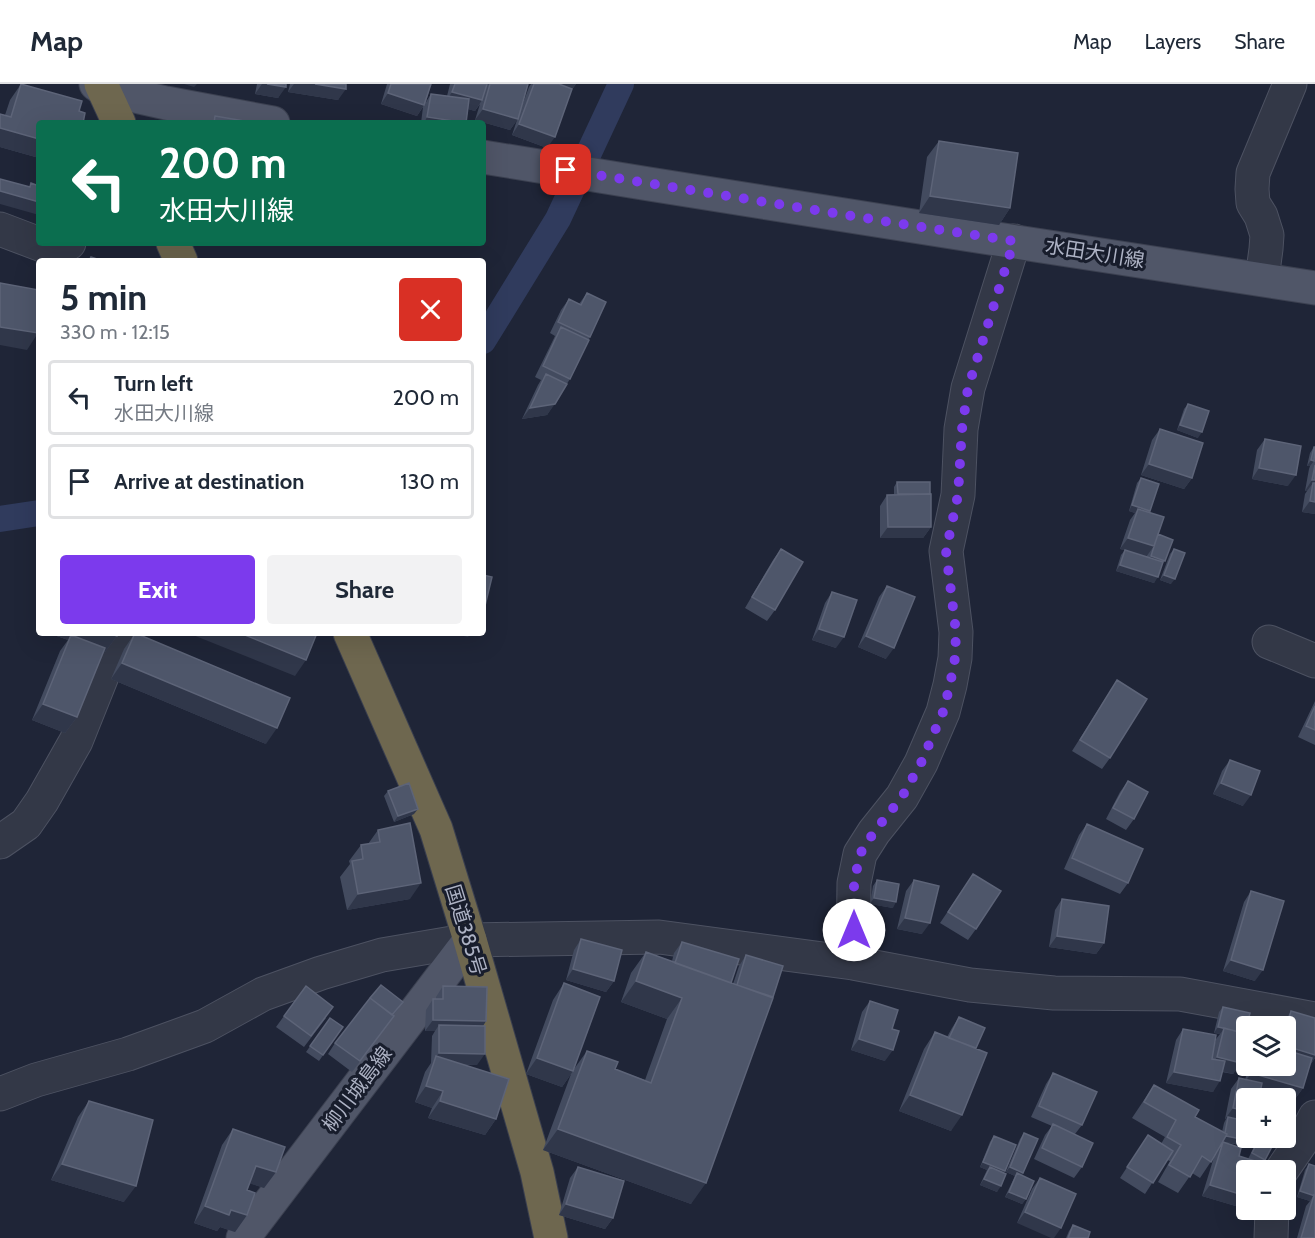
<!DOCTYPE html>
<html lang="en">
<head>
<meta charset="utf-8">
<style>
  :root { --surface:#fff; --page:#f2f2f3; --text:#1f2937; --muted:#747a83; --line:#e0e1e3; --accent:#7c3aed }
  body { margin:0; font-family:Cabin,"Noto Sans JP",sans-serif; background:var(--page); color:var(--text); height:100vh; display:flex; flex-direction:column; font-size:22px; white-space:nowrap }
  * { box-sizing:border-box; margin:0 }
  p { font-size:20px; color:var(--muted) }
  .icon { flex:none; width:33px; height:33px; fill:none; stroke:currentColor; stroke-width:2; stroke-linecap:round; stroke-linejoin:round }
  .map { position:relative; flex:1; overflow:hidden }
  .sheet { position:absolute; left:36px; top:174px; width:450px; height:378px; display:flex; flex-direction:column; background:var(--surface); border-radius:6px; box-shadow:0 6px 24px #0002 }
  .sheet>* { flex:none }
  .banner { position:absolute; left:36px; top:36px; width:450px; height:126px; border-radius:6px; box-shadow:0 6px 24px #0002; background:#0b6e4f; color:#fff; overflow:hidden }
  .buttons { position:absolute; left:1236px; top:932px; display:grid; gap:12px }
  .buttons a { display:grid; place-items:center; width:60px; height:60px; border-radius:6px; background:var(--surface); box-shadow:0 6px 24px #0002; font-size:30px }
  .pin { position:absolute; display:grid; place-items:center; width:51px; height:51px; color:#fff; margin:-26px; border-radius:12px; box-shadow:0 3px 9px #0006 }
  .me { position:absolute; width:66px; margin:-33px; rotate:0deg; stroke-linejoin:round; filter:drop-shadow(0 0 4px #0008) }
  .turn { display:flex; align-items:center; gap:21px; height:126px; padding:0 24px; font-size:27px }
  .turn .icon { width:78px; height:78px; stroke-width:2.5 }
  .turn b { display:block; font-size:42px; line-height:51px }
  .round { display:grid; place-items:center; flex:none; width:63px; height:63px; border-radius:6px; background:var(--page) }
  .summary { display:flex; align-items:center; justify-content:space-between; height:102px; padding:0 24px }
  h1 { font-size:36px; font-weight:700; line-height:45px }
  .cta { display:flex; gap:12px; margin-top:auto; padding:12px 24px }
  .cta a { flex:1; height:69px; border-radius:6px; background:var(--accent); color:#fff; font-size:24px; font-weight:700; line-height:69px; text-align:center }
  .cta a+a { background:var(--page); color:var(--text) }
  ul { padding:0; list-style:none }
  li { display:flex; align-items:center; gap:18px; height:75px; margin:0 12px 9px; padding:0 12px; border:3px solid var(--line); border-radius:6px }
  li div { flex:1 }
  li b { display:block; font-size:22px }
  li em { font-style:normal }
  header { display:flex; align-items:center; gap:36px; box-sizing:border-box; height:84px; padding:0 30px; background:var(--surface); border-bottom:2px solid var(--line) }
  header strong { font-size:28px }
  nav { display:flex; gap:33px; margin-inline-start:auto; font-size:21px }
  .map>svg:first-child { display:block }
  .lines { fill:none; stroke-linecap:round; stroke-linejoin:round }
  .canal { stroke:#303b5d; stroke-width:26 }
  .minor-casing { stroke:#4d5262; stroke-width:35 }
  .major-casing { stroke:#3c4151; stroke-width:35 }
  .highway-casing { stroke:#3a3f4f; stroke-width:35 }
  .minor { stroke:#333847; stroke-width:33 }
  .major { stroke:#505668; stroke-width:33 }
  .highway { stroke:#6e674f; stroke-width:33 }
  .wall { fill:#434b5f }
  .shaded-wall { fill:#30374a }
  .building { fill:#4e566a; stroke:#5d6478; stroke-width:1.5 }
  .route { stroke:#7c3aed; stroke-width:10; stroke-dasharray:0 18 }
  .labels { text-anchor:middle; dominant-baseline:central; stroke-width:6; stroke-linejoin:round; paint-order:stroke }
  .street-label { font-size:20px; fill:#adb2c4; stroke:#181d2c }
</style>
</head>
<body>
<header>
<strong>Map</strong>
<nav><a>Map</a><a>Layers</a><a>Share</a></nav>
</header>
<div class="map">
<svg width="1315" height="1154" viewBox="0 0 1315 1154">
  <rect width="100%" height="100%" fill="#1f2537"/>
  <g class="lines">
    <path class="canal" d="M483,257L558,135L621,0
      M0,435L39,429"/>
    <g class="minor-casing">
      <path id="minor" d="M0,145L50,164L69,159
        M1262,195L1266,165L1267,151L1261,132L1253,119L1252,105L1253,89L1290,0
        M1269,558L1315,577
        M0,758L26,740L42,717L76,657L102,592L117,549
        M853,879L854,799L860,770L874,748L902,713L921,679L943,628L950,601L955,574L956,548L946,467L958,411L961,345L968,304L1014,157
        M0,1010L36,996L128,970L205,942L263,910L321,889L382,871L470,856L659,853L853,879L970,901L1054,909L1180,910L1315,935
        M1282,1086L1304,1054L1315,1033
        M1271,1154L1272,1125"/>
    </g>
    <g class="major-casing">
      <path id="major" d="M96,0L103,5L166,19L273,39
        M483,73L649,100L964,150L1315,204
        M243,1154L470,856"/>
    </g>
    <g class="highway-casing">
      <path id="highway" d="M101,0L119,39
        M173,159L181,177
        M350,549L436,745L470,856L537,1088L551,1154"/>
    </g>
    <use href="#minor" class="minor"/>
    <use href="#major" class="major"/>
    <use href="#highway" class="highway"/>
  </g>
  <path class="wall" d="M21,0L39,74L0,63V30L5,31L10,16Z
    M257,0H286L278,14L255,10Z
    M290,0H346L338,16L288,8Z
    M387,0H431L426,18L431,10L447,12L450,0H528L520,27L529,3L531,0H576L571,7L547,64L512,51L517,36L510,46L475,36L480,20L475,27L468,25L466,39H421L423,23L417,32L381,20Z
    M939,57L1010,124L999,141L919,129L927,73Z
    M587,209L590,253L570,295L547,331L522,335L538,301L541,296L535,293L555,252L550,249L561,226L569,215L579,220Z
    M1188,320L1198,354L1177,346L1184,325Z
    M1160,345L1192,394L1184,405L1141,391L1152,356Z
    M1265,355L1288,402L1252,395L1257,366Z
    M1314,363H1315V430L1302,428L1305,410L1307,407H1305L1309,385L1310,382H1307L1310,369Z
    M1141,394L1150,427L1149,428L1158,451L1162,482L1154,499L1116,487L1121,471L1125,466L1120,465L1130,436L1135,429L1129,427L1137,399Z
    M897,398L931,443L923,454H880V422L887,411L894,410V403Z
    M781,465L775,526L767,537L745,524L773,476Z
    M1174,465L1171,500L1160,496L1170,470Z
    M887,502L886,575L858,563L879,513Z
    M832,508L836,564L812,556L825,519Z
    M55,549H118L117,552L105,568H103L77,633L65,649L32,636L60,567L68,556L54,551Z
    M135,549L266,660L111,595L124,565Z
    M1117,596L1110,674L1102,685L1072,667Z
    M1315,617V661L1298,653Z
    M1230,676L1243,722L1213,710L1222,687Z
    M1128,697L1134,735L1126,746L1106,735L1120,708Z
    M388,707L414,730L394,738L384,712Z
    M1087,740L1128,799L1120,810L1064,785L1079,751Z
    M378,746L410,815L347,826L340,793L350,780L349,777L361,761L368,760Z
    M973,790L976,845L968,856L940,839Z
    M877,796L893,824L870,820L873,802Z
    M914,796L922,850L897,845L906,807Z
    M1251,807L1255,897L1223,887L1244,818Z
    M1062,815L1104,859L1096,870L1049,863L1055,826Z
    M581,855L614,897L606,908L566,896L574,866Z
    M682,858L733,900L739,882L746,871L772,914L691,1120L543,1066L571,990L562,1003L526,990L553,916L564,899L574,985L587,967L615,985L645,996L667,935L621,918L631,889L646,868L672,877L674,869Z
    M443,902L486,937L483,942L477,981H464L496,1035L485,1051L428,1034L432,1024L415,1018L425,988L431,979L432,952L435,947H425L426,926L433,915H436V913Z
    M870,917L885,977L851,966L862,928Z
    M1223,923L1245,949L1241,979L1233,990L1222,988L1213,1008L1166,999L1176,956L1183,945L1212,970L1216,955L1220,950L1214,949L1219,928Z
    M399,924L393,931L386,943L352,988L328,970L335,959Z
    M1291,927L1315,934V974L1310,981L1303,1004L1295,1015L1261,1005L1246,1014V1053L1256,1058L1252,1063L1223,1058L1239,1072L1248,1075L1259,1053H1277L1265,1076L1262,1081L1257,1079L1246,1086V1113L1239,1123L1202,1112L1214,1073L1200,1094L1192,1089L1178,1109L1158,1098L1170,1077L1167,1076L1145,1110L1120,1094L1148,1051L1161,1060L1165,1053L1132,1034L1154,1001L1195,1033L1222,1048L1224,1039L1226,1035H1225L1231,1005L1239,994L1245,996L1249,981H1286V942H1282L1284,938Z
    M284,932L326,934L304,963L276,943Z
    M959,933L976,964L951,1047L899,1027L924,965L935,948L947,953L952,944Z
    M330,934L343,943L319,977L306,968Z
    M1053,989L1082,1041L1075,1050L1082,1083L1074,1094L1034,1075L1045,1051L1052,1042L1031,1033L1046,1000Z
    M89,1017L124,1118L51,1096L78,1033Z
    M233,1045L276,1088L264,1104L250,1099L247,1106V1131L235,1148L220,1143L217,1147L194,1139L222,1061Z
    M1024,1049L1023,1089L1022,1091L1026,1115L1022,1120L1005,1113L1015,1092L1006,1088L1020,1055Z
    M994,1052L1003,1089L997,1108L980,1101L987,1086L980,1083L990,1058Z
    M1309,1080L1315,1082V1154H1297L1306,1122L1310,1117L1297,1113L1305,1086Z
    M578,1083L613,1134L605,1145L559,1131L570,1094Z
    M1040,1094L1076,1110L1017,1139L1032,1105Z
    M1073,1141L1088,1154H1066L1069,1147Z"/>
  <path class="shaded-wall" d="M184,0H197L194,3Z
    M262,0H267L286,3L278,14L255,10Z
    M294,0H315L346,5L338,16L288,8Z
    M534,0H576L568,11Z
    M452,8L482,16L475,27L445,19Z
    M388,9L424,21L417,32L381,20Z
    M483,25L518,35L510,46L475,36Z
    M427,33L466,39H424Z
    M519,40L555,53L547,64L512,51Z
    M0,44L39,55V74L0,63Z
    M0,107L39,118V131L0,120Z
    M930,112L1010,124L999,141L919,129Z
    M0,243L38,249L27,266L0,261Z
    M555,320L547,331L522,335L530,324Z
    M1180,341L1202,348L1198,354L1177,346Z
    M1311,376L1314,377L1310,382H1307Z
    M1149,380L1192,394L1184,405L1141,391Z
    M1259,384L1296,391L1288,402L1252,395Z
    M1312,396H1315V409L1313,399L1307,407H1305Z
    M1310,417L1315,418V430L1302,428Z
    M1132,421L1150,427L1146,432L1138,425L1135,429L1129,427Z
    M888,443H931L923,454H880Z
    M1128,454L1154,462L1146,473L1120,465Z
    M1151,472L1165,477L1161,482L1147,478Z
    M1120,481L1158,493L1154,499L1116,487Z
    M1164,491L1175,495L1171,500L1160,496Z
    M819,545L844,553L836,564L812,556Z
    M56,549H108L117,552L105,568L69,556L71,551L68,556L54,551Z
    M188,549H240L306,576L295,592Z
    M451,549H471L468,553Z
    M866,552L894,564L886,575L858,563Z
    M122,579L277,644L266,660L111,595Z
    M43,620L77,633L65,649L32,636Z
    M1221,699L1251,711L1243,722L1213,710Z
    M418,725L414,730L394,738L398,732Z
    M421,799L410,815L347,826L358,810Z
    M874,814L896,818L893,824L870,820Z
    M905,834L930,839L922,850L897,845Z
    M1057,852L1104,859L1096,870L1049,863Z
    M1231,876L1263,886L1255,897L1223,887Z
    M573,885L614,897L606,908L566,896Z
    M636,897L682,914L667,935L621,918Z
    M433,936L486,937L479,948L439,941L435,947H425Z
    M1218,943L1224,945L1220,950L1214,949Z
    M859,955L893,966L885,977L851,966Z
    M1286,962L1315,971V974L1309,982L1286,975Z
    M439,969L485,970L477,981L433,980L435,974Z
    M1217,973L1241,979L1233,990L1209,984Z
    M537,974L573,987L562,1003L526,990Z
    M1174,988L1220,997L1213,1008L1166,999Z
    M1251,989L1303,1004L1295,1015L1244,1000Z
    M426,1002L443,1007L432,1024L415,1018Z
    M910,1011L962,1031L951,1047L899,1027Z
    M440,1017L496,1035L485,1051L428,1034Z
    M1233,1024L1246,1027V1039L1228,1033L1226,1035H1225Z
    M558,1045L706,1099L691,1120L543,1066Z
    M1224,1052L1256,1058L1252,1063L1220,1057Z
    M983,1078L1005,1087L1001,1092L990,1083L987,1086L980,1083Z
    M62,1080L136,1102L124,1118L51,1096Z
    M256,1082L276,1088L264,1104L245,1098Z
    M1010,1083L1023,1089L1020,1094L1017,1089L1015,1092L1006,1088Z
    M984,1095L1001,1102L997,1108L980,1101Z
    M1210,1101L1246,1112V1113L1239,1123L1202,1112Z
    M1300,1107L1314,1111L1310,1117L1297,1113Z
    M1009,1108L1026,1115L1022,1120L1005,1113Z
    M566,1120L613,1134L605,1145L559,1131Z
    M205,1122L231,1126L247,1131L235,1148L220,1143L217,1147L194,1139Z
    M1025,1128L1061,1144L1054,1154H1051L1017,1139Z"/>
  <path class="building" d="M21,0L82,17L79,27L85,29L83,39H39V55L0,44V30L11,33Z
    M267,0H286V3Z
    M315,0H346V5Z
    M391,0H431L424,21L388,9Z
    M455,0H487L482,16L452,8Z
    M490,0H528L518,35L483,25Z
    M534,0H559L572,5L555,53L519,40Z
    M431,10L469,15L466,39L427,33Z
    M215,32L256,39H214Z
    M939,57L1018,69L1010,124L930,112Z
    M0,95L30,103L31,99L39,102V118L0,107Z
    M91,173L103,177H89Z
    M0,199L39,206L38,249L0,243Z
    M587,209L606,218L590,253L558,238L569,215L581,221Z
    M561,243L589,256L570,295L543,282Z
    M546,290L567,300L555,320L530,324Z
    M1188,320L1209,327L1202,348L1180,341Z
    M1160,345L1203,359L1192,394L1149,380Z
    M1265,355L1301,362L1296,391L1259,384Z
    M1314,363H1315L1314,377L1311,376Z
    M1315,381V396H1312Z
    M1141,394L1159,400L1150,427L1132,421Z
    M897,398H930V410H898Z
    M1313,399H1315V418L1310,417Z
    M931,410V443H888L887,411Z
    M1138,425L1164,433L1154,462L1128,454Z
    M1158,450L1173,456L1165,477L1151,472Z
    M781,465L803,478L775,526L752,513Z
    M1174,465L1185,469L1175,495L1164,491Z
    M1125,466L1163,478L1158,493L1120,481Z
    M483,491L492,493L483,530Z
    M887,502L915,513L894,564L866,552Z
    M832,508L857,516L844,553L819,545Z
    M108,549H118L117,552Z
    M135,549L290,614L277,644L122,579Z
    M240,549H317L306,576Z
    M71,551L105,564L77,633L43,620Z
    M1117,596L1147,615L1110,674L1080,656Z
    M1315,622V646L1306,642Z
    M1230,676L1260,687L1251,711L1221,699Z
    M1128,697L1148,708L1134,735L1113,724Z
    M409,699L418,725L398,732L388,707Z
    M410,739L421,799L358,810L352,777L363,775L361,761L380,758L378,746Z
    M1087,740L1143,765L1128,799L1072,774Z
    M973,790L1001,807L976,845L948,828Z
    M877,796L899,800L896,818L874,814Z
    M914,796L939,802L930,839L905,834Z
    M1251,807L1284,817L1263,886L1231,876Z
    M1062,815L1109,822L1104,859L1057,852Z
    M581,855L622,866L614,897L573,885Z
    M682,858L739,875L731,899L675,879Z
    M646,868L773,914L706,1099L558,1045L587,967L618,978L615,985L651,999L682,914L636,897Z
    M746,871L783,882L773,913L737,901Z
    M564,899L600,913L573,987L537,974Z
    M381,901L403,918L392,931L370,914Z
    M306,902L333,923L311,952L284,932Z
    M443,902L487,903L486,937L433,936V915H443Z
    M370,914L394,932L360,977L335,959Z
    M870,917L898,926L892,945L899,947L893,966L859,955Z
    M1223,923L1250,929L1245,949L1218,943Z
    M1291,927L1315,934V971L1286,962V946Z
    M959,933L985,944L976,964L949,954Z
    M330,934L343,943L323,971L310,962Z
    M439,941L485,942V970L439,969Z
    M1224,944L1246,950V955L1241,979L1217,973Z
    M1183,945L1216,951L1212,975L1225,977L1220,997L1174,988Z
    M935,948L987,969L962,1031L910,1011Z
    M1286,966L1312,974L1303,1004L1251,989L1254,981H1286Z
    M436,972L509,995L496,1035L440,1017L443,1007L426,1002Z
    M1053,989L1097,1008L1082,1041L1039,1022Z
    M1239,994L1262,999L1259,1014H1246V1027L1233,1024Z
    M1154,1001L1199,1026L1195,1033L1227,1050L1211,1078L1202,1072L1190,1093L1169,1081L1181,1061L1167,1053L1176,1036L1144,1018Z
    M89,1017L153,1036L136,1102L62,1080Z
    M1228,1033L1246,1037V1053H1257L1256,1058L1226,1052L1227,1050L1225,1049Z
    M1053,1040L1093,1059L1082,1083L1042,1064Z
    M233,1045L285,1063L276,1088L256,1082L247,1106L255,1109L247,1131L231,1126L229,1131L205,1122Z
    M1024,1049L1038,1055L1023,1089L1010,1083Z
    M1148,1051L1173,1067L1153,1099L1127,1083Z
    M994,1052L1016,1061L1005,1087L983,1078Z
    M1260,1053H1277L1265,1076L1252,1069Z
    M1223,1058L1241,1064L1239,1072L1258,1078L1255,1086H1246V1112L1210,1101Z
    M1309,1080L1315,1082V1112L1300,1107Z
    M578,1083L624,1097L613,1134L566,1120Z
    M990,1083L1006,1090L1001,1102L984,1095Z
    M1017,1089L1034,1097L1026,1115L1009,1108Z
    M1040,1094L1076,1110L1061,1144L1025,1128Z
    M1314,1111L1315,1112V1154H1301Z
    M1073,1141L1090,1148L1088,1154H1068Z"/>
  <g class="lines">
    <path class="route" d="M566,86L902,140L1014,157L968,304L962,345L958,411L946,467L956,548L955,574L950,601L943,628L921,679L902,713L874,748L860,770L854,799V846"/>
  </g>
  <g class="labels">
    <g class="street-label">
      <text transform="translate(1095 169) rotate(9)">水田大川線</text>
      <text transform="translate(466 846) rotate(73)">国道385号</text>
      <text transform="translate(357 1005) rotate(-53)">柳川城島線</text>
    </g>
  </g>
</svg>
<div class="buttons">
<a><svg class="icon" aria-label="layers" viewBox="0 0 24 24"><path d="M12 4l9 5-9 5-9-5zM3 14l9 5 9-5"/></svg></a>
<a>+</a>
<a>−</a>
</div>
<div class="pin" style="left:566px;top:86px;background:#d93025"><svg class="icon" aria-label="arrive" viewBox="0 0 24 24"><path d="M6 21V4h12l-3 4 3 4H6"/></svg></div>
<svg class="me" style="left:854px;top:846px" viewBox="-20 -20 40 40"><circle r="19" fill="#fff"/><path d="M0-13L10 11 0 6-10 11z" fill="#7c3aed"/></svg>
<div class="banner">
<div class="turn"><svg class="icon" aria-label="left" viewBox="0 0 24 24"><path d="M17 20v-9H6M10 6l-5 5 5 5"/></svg><div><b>200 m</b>水田大川線</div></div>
</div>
<section class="sheet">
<div class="summary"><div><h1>5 min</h1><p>330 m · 12:15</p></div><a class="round" style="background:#d93025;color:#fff"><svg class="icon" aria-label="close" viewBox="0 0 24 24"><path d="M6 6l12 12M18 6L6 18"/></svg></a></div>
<ul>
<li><svg class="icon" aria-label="left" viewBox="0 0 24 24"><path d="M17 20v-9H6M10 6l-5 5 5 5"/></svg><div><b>Turn left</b><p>水田大川線</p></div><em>200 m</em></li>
<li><svg class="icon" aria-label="arrive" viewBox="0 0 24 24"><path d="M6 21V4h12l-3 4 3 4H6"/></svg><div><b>Arrive at destination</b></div><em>130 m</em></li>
</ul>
<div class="cta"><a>Exit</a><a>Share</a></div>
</section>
</div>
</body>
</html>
